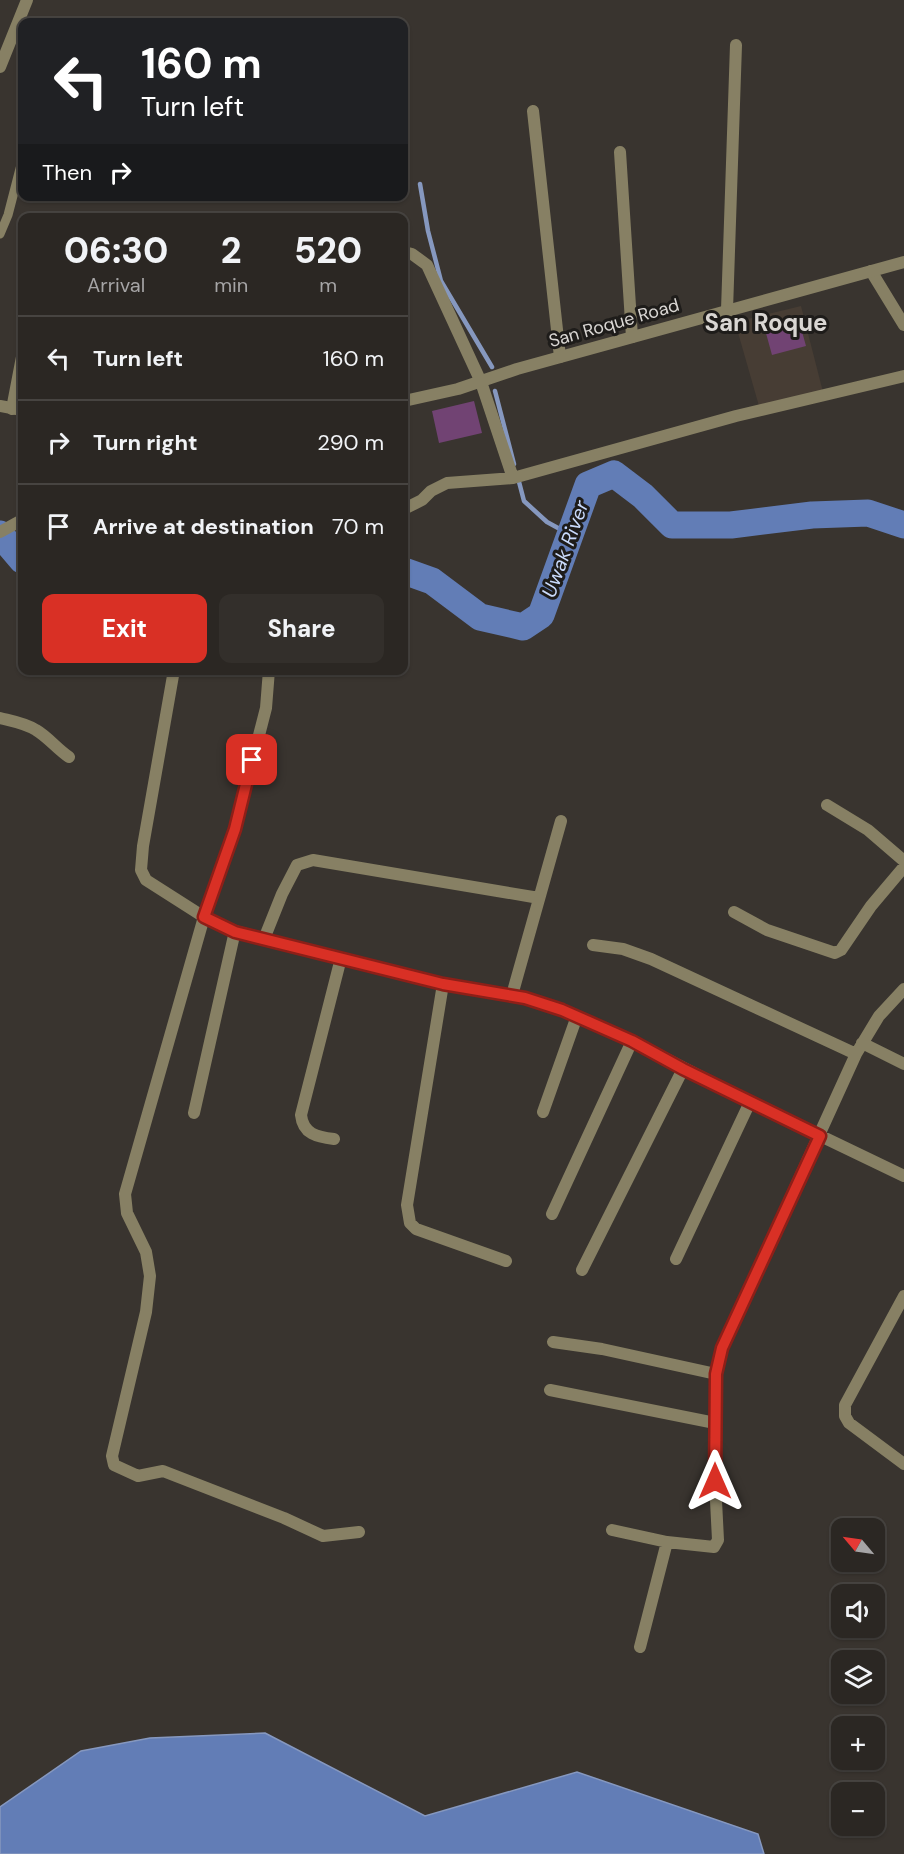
<!DOCTYPE html>
<html lang="en">
<head>
<meta charset="utf-8">
<style>
  :root { --surface:#2b2723; --page:#332f2b; --text:#f1f3f6; --muted:#a6a5a6; --line:#474441; --accent:#d93025 }
  body { margin:0; font-family:"DM Sans",sans-serif; background:var(--page); color:var(--text); height:100vh; display:flex; flex-direction:column; font-size:22px; white-space:nowrap }
  * { box-sizing:border-box; margin:0 }
  p { font-size:20px; color:var(--muted) }
  .icon { flex:none; width:33px; height:33px; fill:none; stroke:currentColor; stroke-width:2; stroke-linecap:round; stroke-linejoin:round }
  .map { position:relative; flex:1; overflow:hidden }
  .side { position:absolute; left:18px; top:213px; width:390px; height:462px; display:flex; flex-direction:column; background:var(--surface); border-radius:12px; box-shadow:0 2px 4px #0004,0 0 0 2px var(--line) }
  .side>* { flex:none }
  .banner { position:absolute; left:18px; top:18px; width:390px; height:183px; border-radius:12px; box-shadow:0 2px 4px #0004,0 0 0 2px var(--line); background:#202124; color:#fff; overflow:hidden }
  .needle { width:39px; rotate:299deg }
  .fabs { position:absolute; left:831px; top:1518px; display:grid; gap:12px }
  .fabs a { display:grid; place-items:center; width:54px; height:54px; border-radius:12px; background:var(--surface); box-shadow:0 2px 4px #0004,0 0 0 2px var(--line); font-size:30px }
  .pin { position:absolute; display:grid; place-items:center; width:51px; height:51px; color:#fff; margin:-26px; border-radius:12px; box-shadow:0 3px 9px #0006 }
  .me { position:absolute; width:66px; margin:-33px; rotate:0deg; stroke-linejoin:round; filter:drop-shadow(0 0 4px #0008) }
  .turn { display:flex; align-items:center; gap:21px; height:126px; padding:0 24px; font-size:27px }
  .turn .icon { width:78px; height:78px; stroke-width:2.5 }
  .turn b { display:block; font-size:42px; line-height:51px }
  .then { display:flex; align-items:center; height:57px; padding:0 24px; background:#0003; gap:12px; font-size:22px }
  .eta { display:flex; justify-content:space-evenly; align-items:center; height:102px; text-align:center }
  .eta b { font-size:36px; font-weight:800; line-height:42px }
  .action { display:flex; gap:12px; margin-top:auto; padding:12px 24px }
  .action a { flex:1; height:69px; border-radius:12px; background:var(--accent); color:#fff; font-size:24px; font-weight:800; line-height:69px; text-align:center }
  .action a+a { background:var(--page); color:var(--text) }
  ul { padding:0; list-style:none }
  li { display:flex; align-items:center; gap:18px; height:84px; padding:0 24px; border-top:2px solid var(--line) }
  li div { flex:1 }
  li b { display:block; font-size:22px }
  li em { font-style:normal }
  .map>svg:first-child { display:block }
  .built { fill:#473d34 }
  .water { fill:#627db6; stroke:#8698bf; stroke-width:1.5 }
  .lines { fill:none; stroke-linecap:round; stroke-linejoin:round }
  .stream { stroke:#8698bf; stroke-width:4.5 }
  .river { stroke:#627db6; stroke-width:27 }
  .building { fill:#714373 }
  .service { stroke:#878064; stroke-width:9 }
  .minor { stroke:#878064; stroke-width:12 }
  .tertiary { stroke:#878064; stroke-width:12 }
  .route-casing { stroke:#8d1f18; stroke-width:15 }
  .route { stroke:#d93025; stroke-width:10 }
  .labels { text-anchor:middle; dominant-baseline:central; stroke-width:6; stroke-linejoin:round; paint-order:stroke }
  .street-label { font-size:18px; fill:#d9d6d3; stroke:#1e1c1a }
  .water-label { font-size:20px; font-style:italic; fill:#c9dafb; stroke:#1e1c1a }
  .district-label { font-size:24px; font-weight:bold; fill:#d9d6d3; stroke:#1e1c1a }
</style>
</head>
<body>
<div class="map">
<svg width="904" height="1854" viewBox="0 0 904 1854">
  <rect width="100%" height="100%" fill="#39342f"/>
  <path class="built" d="M801,306L823,392L759,406L735,322Z"/>
  <path class="water" d="M265,1733L425,1816L577,1772L758,1834L764,1854H0V1807L81,1751L150,1738Z"/>
  <g class="lines">
    <path class="stream" d="M420,184L428,231L441,281L492,367
      M495,391L514,464
      M518,478L524,501L547,522L558,528"/>
    <path class="river" d="M0,534L22,560
      M404,571L432,581L480,617L523,627L541,615L588,485L614,474L643,496L672,525H731L812,515L868,513L904,525"/>
  </g>
  <path class="building" d="M798,317L806,346L772,355L764,326Z
    M474,401L482,433L439,443L432,411Z"/>
  <g class="lines">
    <path class="service" d="M0,234L8,215L22,161"/>
    <path class="minor" d="M0,67L27,0
      M533,111L560,357
      M620,152L632,337
      M404,252L412,254L427,265L481,382L513,478
      M871,271L904,325
      M727,310L736,45
      M12,409L22,357
      M404,509L422,500L431,491L447,483L513,478L736,416L904,376
      M0,532L22,520
      M174,670L143,846L141,870L146,880L204,917L235,931L443,984L512,995L562,1010L632,1041L750,1102L904,1176
      M269,670L266,708L235,829L204,917L125,1194L127,1213L146,1252L150,1276L146,1312L112,1456L114,1465L138,1476L163,1471L284,1518L323,1536L359,1532
      M0,718C12,721 25,723 36,730C48,737 57,749 69,757
      M827,805L868,830L904,861
      M734,912L767,930L835,953L841,950L871,906L904,867
      M264,939L282,894L297,865L313,860L539,898
      M593,945L623,949L651,959L856,1054
      M443,984L407,1205L410,1223L416,1229L506,1261
      M512,995L561,821
      M862,1043L904,1064
      M543,1112L577,1016
      M194,1113L235,931
      M334,1139C317,1137 303,1134 301,1115L341,958
      M552,1214L632,1041
      M676,1259L750,1102
      M582,1270L683,1069
      M904,1296L845,1405V1416L849,1423L904,1464
      M553,1342L602,1349L716,1374
      M550,1390L715,1423
      M612,1530L667,1542
      M640,1647L667,1542L714,1547L718,1540L715,1481L716,1374L722,1348L856,1054L879,1016L904,989"/>
    <path class="tertiary" d="M404,401L458,389L517,369L904,262
      M0,406L22,410"/>
  </g>
  <g class="lines">
    <g class="route-casing">
      <path id="route" d="M252,760L235,829L204,917L235,932L443,984L525,998L562,1010L632,1041L683,1069L820,1136L722,1348L716,1374L715,1481"/>
    </g>
    <use href="#route" class="route"/>
  </g>
  <g class="labels">
    <g class="street-label">
      <text transform="translate(614 323) rotate(-16)">San Roque Road</text>
    </g>
    <g class="water-label">
      <text transform="translate(565 549) rotate(-70)">Uwak River</text>
    </g>
    <g class="district-label">
      <text x="766" y="322">San Roque</text>
    </g>
  </g>
</svg>
<div class="fabs">
<a><svg class="needle" viewBox="-14 -14 28 28"><path d="M0-13l5 13h-10z" fill="#e53935"/><path d="M0 13l5-13h-10z" fill="#a6a5a6"/></svg></a>
<a><svg class="icon" aria-label="sound" viewBox="0 0 24 24"><path d="M4 9h4l5-4v14l-5-4H4zM17 9q2 3 0 6"/></svg></a>
<a><svg class="icon" aria-label="layers" viewBox="0 0 24 24"><path d="M12 4l9 5-9 5-9-5zM3 14l9 5 9-5"/></svg></a>
<a>+</a>
<a>−</a>
</div>
<div class="pin" style="left:252px;top:760px;background:#d93025"><svg class="icon" aria-label="arrive" viewBox="0 0 24 24"><path d="M6 21V4h12l-3 4 3 4H6"/></svg></div>
<svg class="me" style="left:715px;top:1481px" viewBox="-20 -20 40 40"><path d="M0-17L14 15 0 8-14 15z" fill="#d93025" stroke="#fff" stroke-width="4"/></svg>
<div class="banner">
<div class="turn"><svg class="icon" aria-label="left" viewBox="0 0 24 24"><path d="M17 20v-9H6M10 6l-5 5 5 5"/></svg><div><b>160 m</b>Turn left</div></div>
<div class="then">Then<svg class="icon" aria-label="right" viewBox="0 0 24 24"><path d="M7 20v-9h11M14 6l5 5-5 5"/></svg></div>
</div>
<section class="side">
<div class="eta">
<div><b>06:30</b><p>Arrival</p></div>
<div><b>2</b><p>min</p></div>
<div><b>520</b><p>m</p></div>
</div>
<ul>
<li><svg class="icon" aria-label="left" viewBox="0 0 24 24"><path d="M17 20v-9H6M10 6l-5 5 5 5"/></svg><div><b>Turn left</b></div><em>160 m</em></li>
<li><svg class="icon" aria-label="right" viewBox="0 0 24 24"><path d="M7 20v-9h11M14 6l5 5-5 5"/></svg><div><b>Turn right</b></div><em>290 m</em></li>
<li><svg class="icon" aria-label="arrive" viewBox="0 0 24 24"><path d="M6 21V4h12l-3 4 3 4H6"/></svg><div><b>Arrive at destination</b></div><em>70 m</em></li>
</ul>
<div class="action"><a>Exit</a><a>Share</a></div>
</section>
</div>
</body>
</html>
